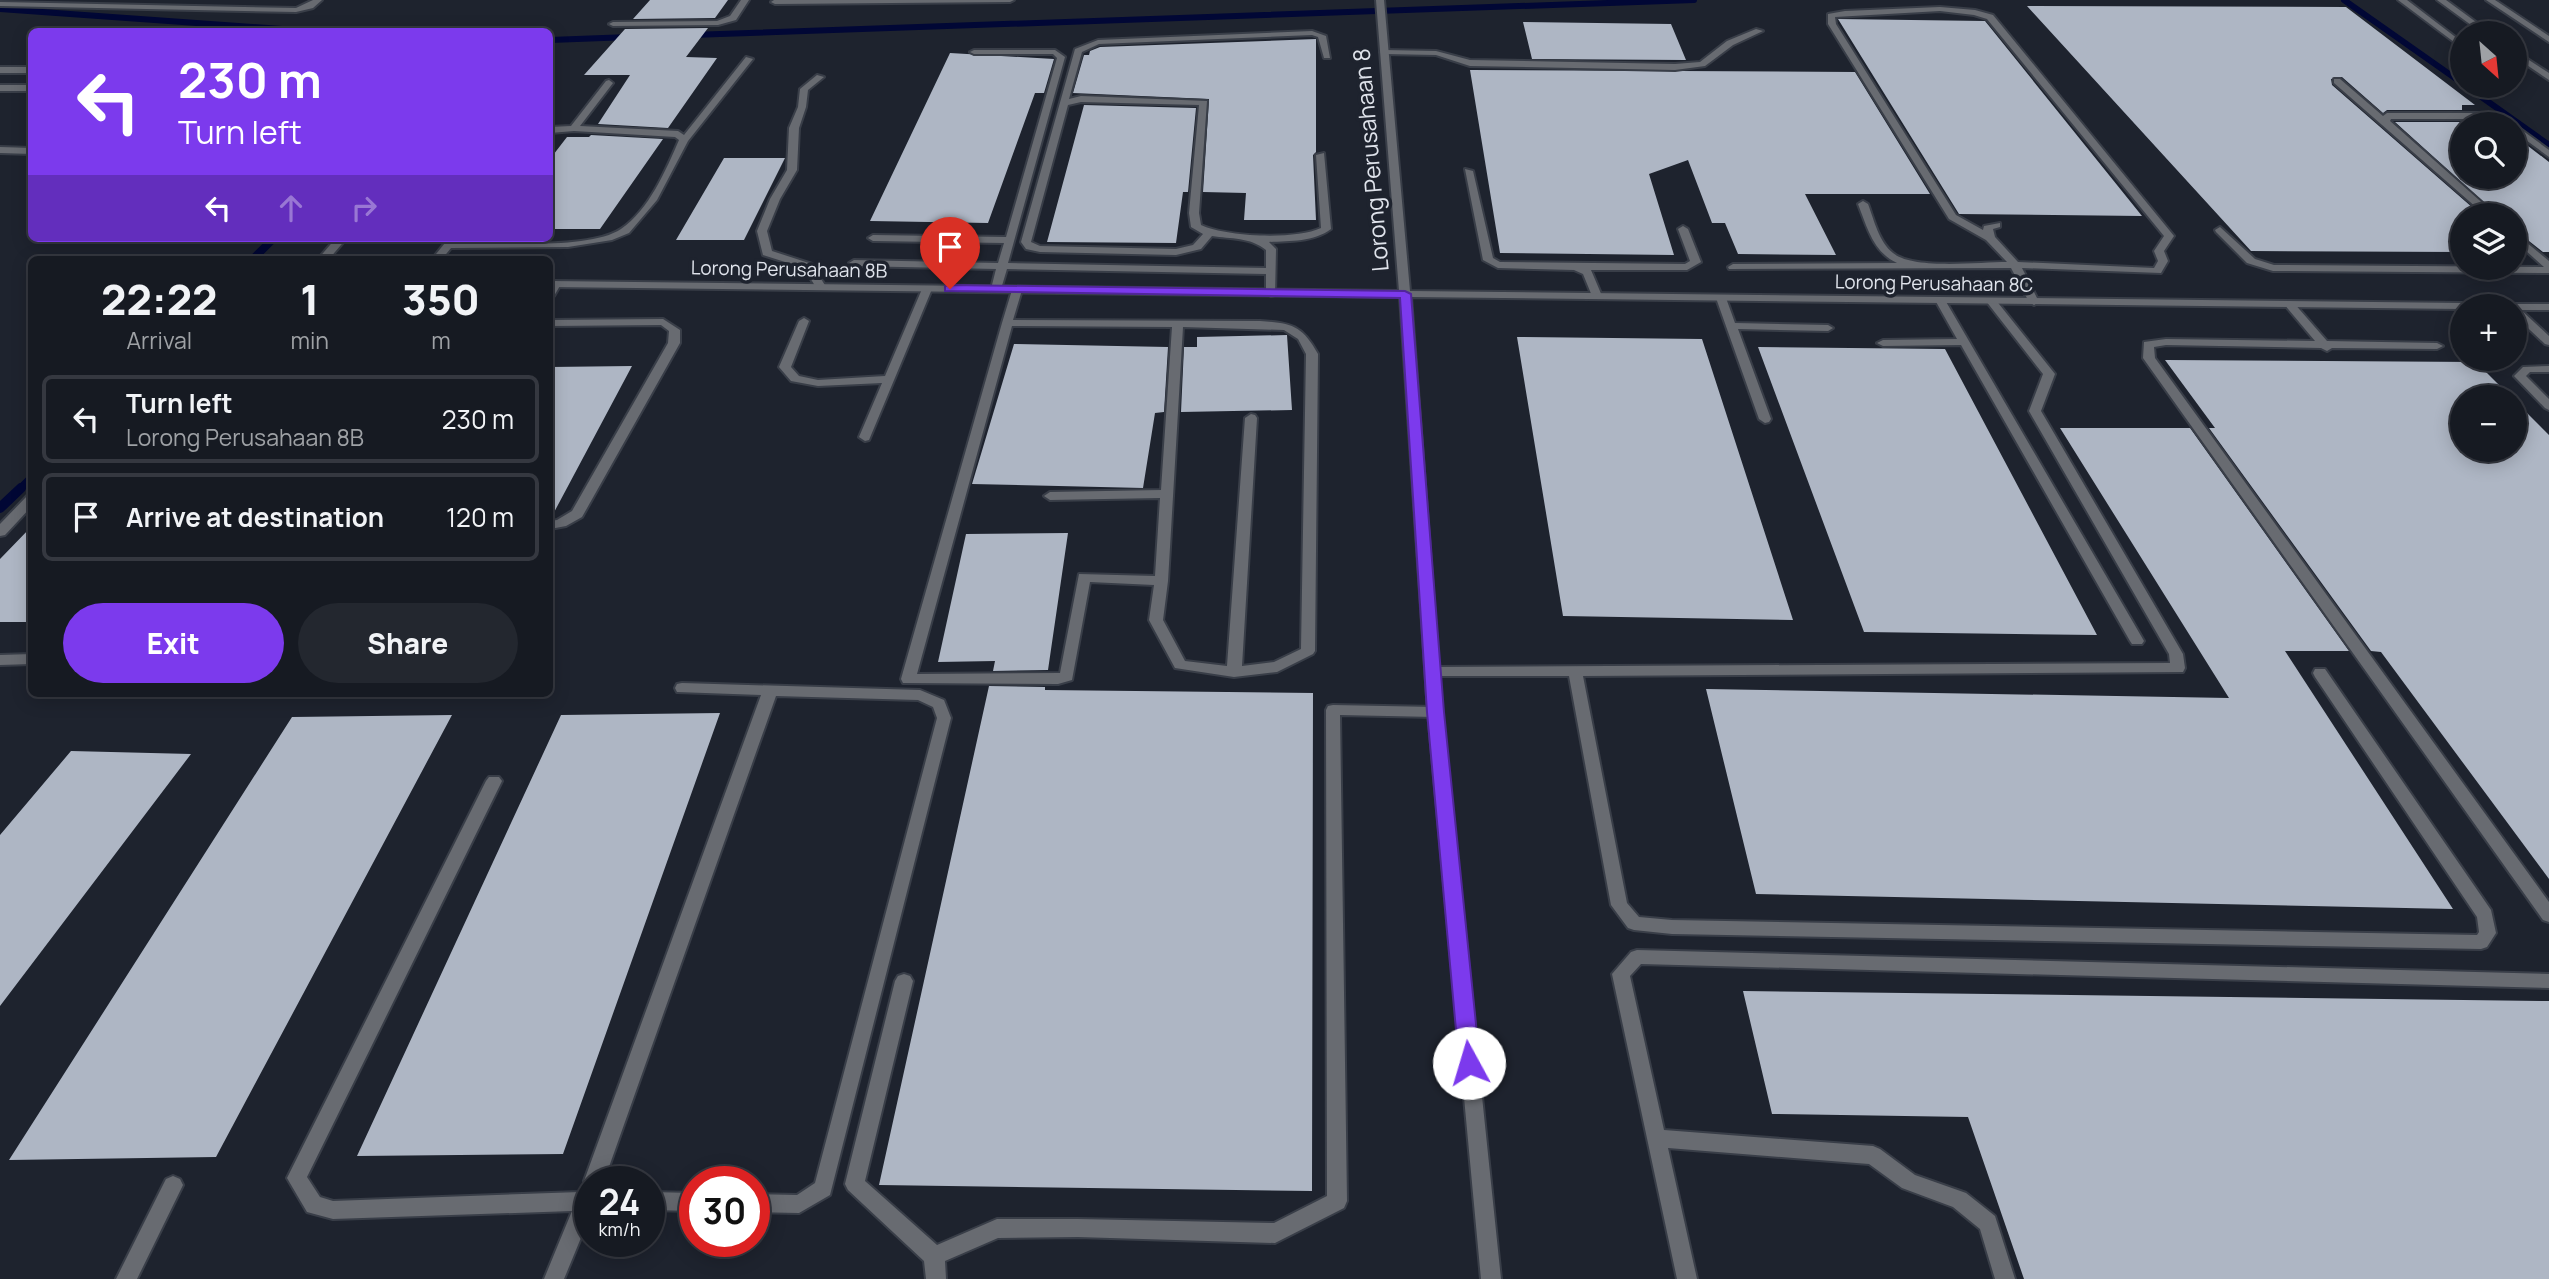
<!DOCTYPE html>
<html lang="en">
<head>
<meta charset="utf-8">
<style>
  :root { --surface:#161a22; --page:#23272f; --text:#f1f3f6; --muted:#9ea1a5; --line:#353840; --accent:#7c3aed }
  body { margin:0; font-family:Manrope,sans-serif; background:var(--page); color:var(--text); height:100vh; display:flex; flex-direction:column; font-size:26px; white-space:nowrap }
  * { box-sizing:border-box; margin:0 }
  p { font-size:23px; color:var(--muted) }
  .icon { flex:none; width:38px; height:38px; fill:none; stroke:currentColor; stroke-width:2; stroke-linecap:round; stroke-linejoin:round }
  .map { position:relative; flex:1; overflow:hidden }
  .drawer { position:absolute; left:28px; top:256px; width:525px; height:441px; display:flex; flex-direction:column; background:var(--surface); border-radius:10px; box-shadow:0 4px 18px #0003,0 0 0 2px var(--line) }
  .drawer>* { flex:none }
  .top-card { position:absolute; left:28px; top:28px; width:525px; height:214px; border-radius:10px; box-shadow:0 4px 18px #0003,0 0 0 2px var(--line); background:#7c3aed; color:#fff; overflow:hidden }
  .needle { width:46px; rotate:153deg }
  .fabs { position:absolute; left:2450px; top:21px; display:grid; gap:14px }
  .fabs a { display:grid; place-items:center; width:77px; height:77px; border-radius:50%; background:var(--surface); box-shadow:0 4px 18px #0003,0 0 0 2px var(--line); font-size:35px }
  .speed { position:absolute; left:574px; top:1166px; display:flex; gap:14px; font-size:35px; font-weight:700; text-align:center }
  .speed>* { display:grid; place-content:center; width:91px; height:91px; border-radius:50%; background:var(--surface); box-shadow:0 4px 18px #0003,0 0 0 2px var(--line); line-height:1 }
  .speed small { font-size:18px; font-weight:400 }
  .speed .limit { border:10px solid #d22; background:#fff; color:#111 }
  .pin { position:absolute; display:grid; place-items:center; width:60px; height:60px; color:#fff; margin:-72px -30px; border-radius:50% 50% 50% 0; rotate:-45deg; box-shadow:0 0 7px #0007 }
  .pin .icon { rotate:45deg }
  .me { position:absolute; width:77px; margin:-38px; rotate:354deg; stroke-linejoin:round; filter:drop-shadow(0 0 5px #0008) }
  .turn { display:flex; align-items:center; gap:24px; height:147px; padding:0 35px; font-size:32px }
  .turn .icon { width:91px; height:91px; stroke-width:2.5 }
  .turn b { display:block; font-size:49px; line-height:60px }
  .lanes { display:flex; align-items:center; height:66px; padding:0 35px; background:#0003; justify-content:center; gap:35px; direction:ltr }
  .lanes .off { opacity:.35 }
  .eta { display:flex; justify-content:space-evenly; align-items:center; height:119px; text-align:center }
  .eta b { font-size:42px; font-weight:800; line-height:49px }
  .action { display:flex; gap:14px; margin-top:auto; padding:14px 35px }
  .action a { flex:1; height:80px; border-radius:42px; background:var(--accent); color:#fff; font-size:28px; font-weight:800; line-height:80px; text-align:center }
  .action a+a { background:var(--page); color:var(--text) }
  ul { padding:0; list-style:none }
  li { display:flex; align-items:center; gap:21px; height:88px; margin:0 14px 10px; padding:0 21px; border:4px solid var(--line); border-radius:10px }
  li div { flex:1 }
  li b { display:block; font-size:26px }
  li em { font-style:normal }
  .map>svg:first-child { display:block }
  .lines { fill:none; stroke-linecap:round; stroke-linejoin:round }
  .stream-far2 { stroke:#010735; stroke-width:6 }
  .stream-far1 { stroke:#010735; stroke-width:8 }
  .stream { stroke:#010735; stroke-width:10 }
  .building { fill:#aeb6c4 }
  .service-casing { stroke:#393e48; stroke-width:4 }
  .minor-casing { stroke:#393e48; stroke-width:4 }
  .service { fill:#686b71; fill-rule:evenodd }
  .minor { fill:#686b71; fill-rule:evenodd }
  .route { fill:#7c3aed; stroke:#51269a; stroke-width:2 }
  .labels { text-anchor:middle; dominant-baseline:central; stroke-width:7; stroke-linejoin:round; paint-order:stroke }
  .far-street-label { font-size:19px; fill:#dfe3eb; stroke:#1e232e }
  .street-label { font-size:23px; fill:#dfe3eb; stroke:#1e232e }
</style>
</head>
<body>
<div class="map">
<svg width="2549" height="1279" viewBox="0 0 2549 1279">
  <rect width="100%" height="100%" fill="#1e232e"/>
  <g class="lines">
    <path class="stream-far2" d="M2344,0L2462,83
      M0,9L324,32
      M691,35L1694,0
      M550,40L630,37
      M2466,86L2549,145"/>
    <path class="stream-far1" d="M253,259L274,238
      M19,490L32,477"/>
    <path class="stream" d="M0,508L21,488"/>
  </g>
  <path class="building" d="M650,0H728L715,18L633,19Z
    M2027,6L2346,7L2475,105H2462V110H2387L2383,113L2342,77L2331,79L2332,85L2481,215H2462V252L2251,251Z
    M1838,19L1985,21L2142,216L1959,214Z
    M1523,22L1671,24L1686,60L1532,59Z
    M708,28L686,57L717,58L668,128L598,124L630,75H584L625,29Z
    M1316,39V152L1313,155L1316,220H1244L1246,193L1203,192L1209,99L1073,93L1084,55H1089L1090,51L1100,47Z
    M950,53L1054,59L1044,93H1035L988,223L870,221Z
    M1470,70L1855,72L1930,194H1805L1836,255L1738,254L1725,223H1712L1688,160L1649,174L1674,255L1500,253Z
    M1084,105L1196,108L1188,192H1183L1176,243L1047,242Z
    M2395,122H2462V177H2515V136L2549,162V252H2543L2515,230V215H2498Z
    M591,135L663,139L600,229H550V159L567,137H589Z
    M724,158H785L744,240H676Z
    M1287,335L1292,410L1181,412L1184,347H1197V337Z
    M1517,337L1702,339L1793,620L1563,616Z
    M1014,344L1168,347L1164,412L1155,413L1143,488L972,484Z
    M1758,347L1945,349L2097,635L1864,632Z
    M2165,360L2476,362L2511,397H2462V450H2515V401L2549,435V879L2381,652L2371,651L2209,428H2215Z
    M632,366L551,518H550V367Z
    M2060,428H2190L2349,651H2285L2453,909L1756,894L1706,689L2229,698Z
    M32,526V622H0V559Z
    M1068,533L1048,670L993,671L995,661L938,662L966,534Z
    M989,686L1045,687V690L1313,693L1312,1191L879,1185Z
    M720,713L563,1154L357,1156L561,715Z
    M452,715L216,1157L9,1160L292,717Z
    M71,751L191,754L0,1006V835Z
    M1743,991L2549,1001V1279H2024L1968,1117L1772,1114Z"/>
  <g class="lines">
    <g class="service-casing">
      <path id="service" d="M313,0H322L313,8L296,12L0,6V2L296,8Z
        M741,0H749L736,20L718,25L613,26L609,24L613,22L717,21L730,16Z
        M774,0H1014L1010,2L775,4L771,2Z
        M2398,0H2407L2462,42V48Z
        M2486,0H2495L2549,36V42Z
        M1940,7L1975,10L1993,15L2174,236L2164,251L2168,261L2161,273L2022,268L2039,302L2034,305L2029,302L2011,268L1729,269L1728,267L1733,264L1897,263C1873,252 1867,227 1858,204L1863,201L1868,204C1874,220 1879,242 1893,253C1913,270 1979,262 2007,262L1986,240L1949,219L1828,24V14L1845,11ZM1940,11L1974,15L1987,19L2164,236L2154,251L2158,261L2154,268L2018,262L1995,237L1993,229L2000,227V223L1984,226L1983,230L1956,215L1836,24L1835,17Z
        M1756,29L1763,31L1733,45L1705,66L1675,70L1470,66L1436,55L1384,54L1380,52L1384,50L1436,51L1470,60L1675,64L1700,62L1727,41Z
        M1312,31L1326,36L1330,58H1324L1318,37L1312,35L1099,44L1082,52L1069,99L1081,96L1207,101L1199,213L1201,225C1227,237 1295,240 1321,228L1316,155L1324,153L1331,229C1314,242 1289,241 1269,242L1276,249L1275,295L1271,296L1266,293V274L1007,269L1001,289L996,292L991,289L996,269L854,266L849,263L854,260L998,263L1004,243L873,241L868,238L873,235L1006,237L1057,58L1053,54H974L970,52L974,50H1055L1065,57L1008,263L1266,268V250C1250,237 1231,239 1212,236L1201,249L1176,255L1040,252L1026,249L1021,242L1075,49L1098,40ZM1081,102L1199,105L1189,213L1191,227L1203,234L1193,245L1176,249L1040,246L1031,242L1068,105Z
        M746,57L753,59L688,141L657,200L629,233L612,240L568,247L451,248L442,259H432L449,238H459L456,242C495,243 590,250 621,229C649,210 666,170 679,140L675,137L574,131L550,133V127L571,126L606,81L609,80L613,83L580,126L678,131L684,135Z
        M0,67H32V73H0Z
        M817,75L824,77L808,90L806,107L799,128L797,170L780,199L767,231L772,251L812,264L826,287L821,290L817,289L804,268L763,255L757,231L770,199L787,170L789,128L798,107L800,89Z
        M2334,79H2340L2383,116L2387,113H2488L2512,122L2513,124H2502L2487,119H2391L2390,121L2496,215H2485L2334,83Z
        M0,85H32V91H0Z
        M2515,125L2549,150V157L2515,132Z
        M0,147L32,148V154L0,153Z
        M1465,169L1473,171L1493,258L1500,262L1685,264L1690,261L1678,229L1683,226L1688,229L1701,262L1687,270H1591L1602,296L1597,299L1592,296L1583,274L1574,270L1498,268L1483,260Z
        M2220,227L2255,259L2274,265L2544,267L2515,241V233L2549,261V273L2273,271L2247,263L2216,232L2215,230Z
        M336,238H347L329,259H318Z
        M556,281L561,284L554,296L550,297V286Z
        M927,286L932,289L869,440L865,441L859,437L882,383L818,386L791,381L779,367L799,321L804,318L809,321L791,367L799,376L818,380L885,376L922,289Z
        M1017,287L1022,290L1013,320L1260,321C1291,323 1302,325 1318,354L1315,651L1313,654L1277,672L1234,677L1175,668L1149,620L1154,585L1090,582L1072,680L1058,684L903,683L901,679L1002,323L1012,290ZM1012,326L1172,327L1161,490L1050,492L1044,496L1050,500L1160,498L1155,576L1079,574L1060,673L917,674ZM1183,327L1284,330L1298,339L1306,354L1301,649L1274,662L1242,666L1257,418L1255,415L1251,414L1245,418L1227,666L1185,661L1163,620L1168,581Z
        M1721,295L1726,298L1735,323L1828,325L1833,328L1828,331L1738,329L1771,419L1769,422L1765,423L1759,419L1716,298Z
        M1940,297L1945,300L2144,641L2142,644H2132L2130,641L1961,345L1883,346L1877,343L1883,340L1957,339L1935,300Z
        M1991,298L1995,299L2055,374L2041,411L2183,654L2185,668L2183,672L1583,676L1627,903L1639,917L1672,920L2477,935L2479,932L2477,917L2315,677L2313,673L2315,669H2325L2491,910L2496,933L2487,947L2481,949L1672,934L1634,930L1628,928L1611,905L1569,676H1428L1426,672L1428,668L1433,667L2170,663L2169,654L2029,411L2043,374L1986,301Z
        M2289,301L2293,302L2327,341L2437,343L2443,346L2437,349L2332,348L2327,351L2321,348L2166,345L2154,347L2155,358L2549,902V922L2543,920L2143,358L2144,342L2166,339L2315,341L2284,304Z
        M2515,307L2519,308L2549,336V345L2545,344L2515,316Z
        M663,319L680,330V343L582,517L566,526L550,529V521L557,520L572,511L668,343L669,331L661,325L550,326V320Z
        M2549,366V372H2530L2526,376L2549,399V410L2545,408L2514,376L2523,367Z
        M32,494V506L5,535L0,536V524L28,495Z
        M32,654V664L0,665V655Z
        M682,683L920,690L944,700L951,718L830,1195L799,1213L754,1212V1194L797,1195L815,1183L937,718L933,707L918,700L776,696L604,1181H590V1216L564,1279H544L572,1211L333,1219L307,1212L287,1178L486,781L489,777H499L502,781L307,1177L320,1197L333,1201L580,1192L586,1184L584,1181L761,695L677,692L675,688L677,684Z
        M1333,705L1435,707L1440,708L1442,712L1440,716L1435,717L1340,715L1347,1201L1344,1208L1275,1243L1078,1237L998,1238L945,1261L946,1279H926L924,1261L848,1190L845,1184L895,981L898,976L904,974L910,976L913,981L865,1181L937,1245L997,1219H1078L1274,1223L1327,1196L1326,710L1328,706Z
        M1637,950L2549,974V988L1641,964L1630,976L1664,1130L1873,1146L1880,1149L1915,1175L1966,1193L1995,1216L2015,1279H1995L1980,1229L1953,1207L1902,1188L1869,1164L1668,1148L1697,1279H1677L1612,974L1631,952Z
        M173,1176L180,1179L183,1185L137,1279H116L166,1179Z
        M649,1192L695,1193V1211L649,1210Z"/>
    </g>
    <g class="minor-casing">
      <path id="minor" d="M1376,0H1384L1410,291L2462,303L2467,306H2462V309L1411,297L1442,712L1501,1279H1481L1428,712L1400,297L550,287V281L1399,291Z
        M2437,0H2446L2491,33H2482Z
        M2515,51L2549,73V80L2515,57Z
        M2549,304V310H2515V306H2510L2515,304Z"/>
    </g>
    <use href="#service" class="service"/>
    <use href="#minor" class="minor"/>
  </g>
  <path class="route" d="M950,285L1405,291L1411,294L1444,712L1480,1063L1477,1070L1469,1072L1462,1070L1459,1063L1427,712L1400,298L945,291V286Z"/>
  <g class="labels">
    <g class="far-street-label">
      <text transform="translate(789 269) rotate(1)">Lorong Perusahaan 8B</text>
      <text transform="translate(1934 283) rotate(1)">Lorong Perusahaan 8C</text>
    </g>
    <g class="street-label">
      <text transform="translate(1370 160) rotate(-95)">Lorong Perusahaan 8</text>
    </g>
  </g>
</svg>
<div class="fabs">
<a><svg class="needle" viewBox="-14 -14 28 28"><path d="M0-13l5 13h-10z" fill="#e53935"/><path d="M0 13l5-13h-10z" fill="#9ea1a5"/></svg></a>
<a><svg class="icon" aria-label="search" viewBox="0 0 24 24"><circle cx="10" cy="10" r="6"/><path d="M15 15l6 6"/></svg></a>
<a><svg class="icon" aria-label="layers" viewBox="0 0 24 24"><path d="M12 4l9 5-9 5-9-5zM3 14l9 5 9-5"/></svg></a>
<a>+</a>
<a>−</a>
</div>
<div class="speed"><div>24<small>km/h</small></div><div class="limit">30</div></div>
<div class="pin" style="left:950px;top:289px;background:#d93025"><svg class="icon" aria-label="arrive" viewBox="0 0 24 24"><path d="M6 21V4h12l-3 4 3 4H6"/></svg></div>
<svg class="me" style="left:1469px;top:1063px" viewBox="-20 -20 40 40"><circle r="19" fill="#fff"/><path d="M0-13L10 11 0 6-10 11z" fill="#7c3aed"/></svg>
<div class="top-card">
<div class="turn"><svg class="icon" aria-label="left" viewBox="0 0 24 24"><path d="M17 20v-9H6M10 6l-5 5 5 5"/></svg><div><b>230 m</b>Turn left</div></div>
<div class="lanes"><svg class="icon" aria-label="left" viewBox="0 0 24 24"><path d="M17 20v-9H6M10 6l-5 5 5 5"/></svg><svg class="icon off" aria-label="ahead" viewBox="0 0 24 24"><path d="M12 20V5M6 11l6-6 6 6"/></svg><svg class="icon off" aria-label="right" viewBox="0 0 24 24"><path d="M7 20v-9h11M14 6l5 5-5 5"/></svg></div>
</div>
<section class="drawer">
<div class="eta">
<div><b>22:22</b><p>Arrival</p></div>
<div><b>1</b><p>min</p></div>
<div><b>350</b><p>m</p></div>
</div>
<ul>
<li><svg class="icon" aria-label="left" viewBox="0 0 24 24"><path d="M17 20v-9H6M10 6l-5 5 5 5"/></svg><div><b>Turn left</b><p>Lorong Perusahaan 8B</p></div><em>230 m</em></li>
<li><svg class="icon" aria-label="arrive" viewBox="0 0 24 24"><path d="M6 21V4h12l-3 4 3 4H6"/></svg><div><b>Arrive at destination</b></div><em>120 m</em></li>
</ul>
<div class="action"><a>Exit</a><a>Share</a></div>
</section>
</div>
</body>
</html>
